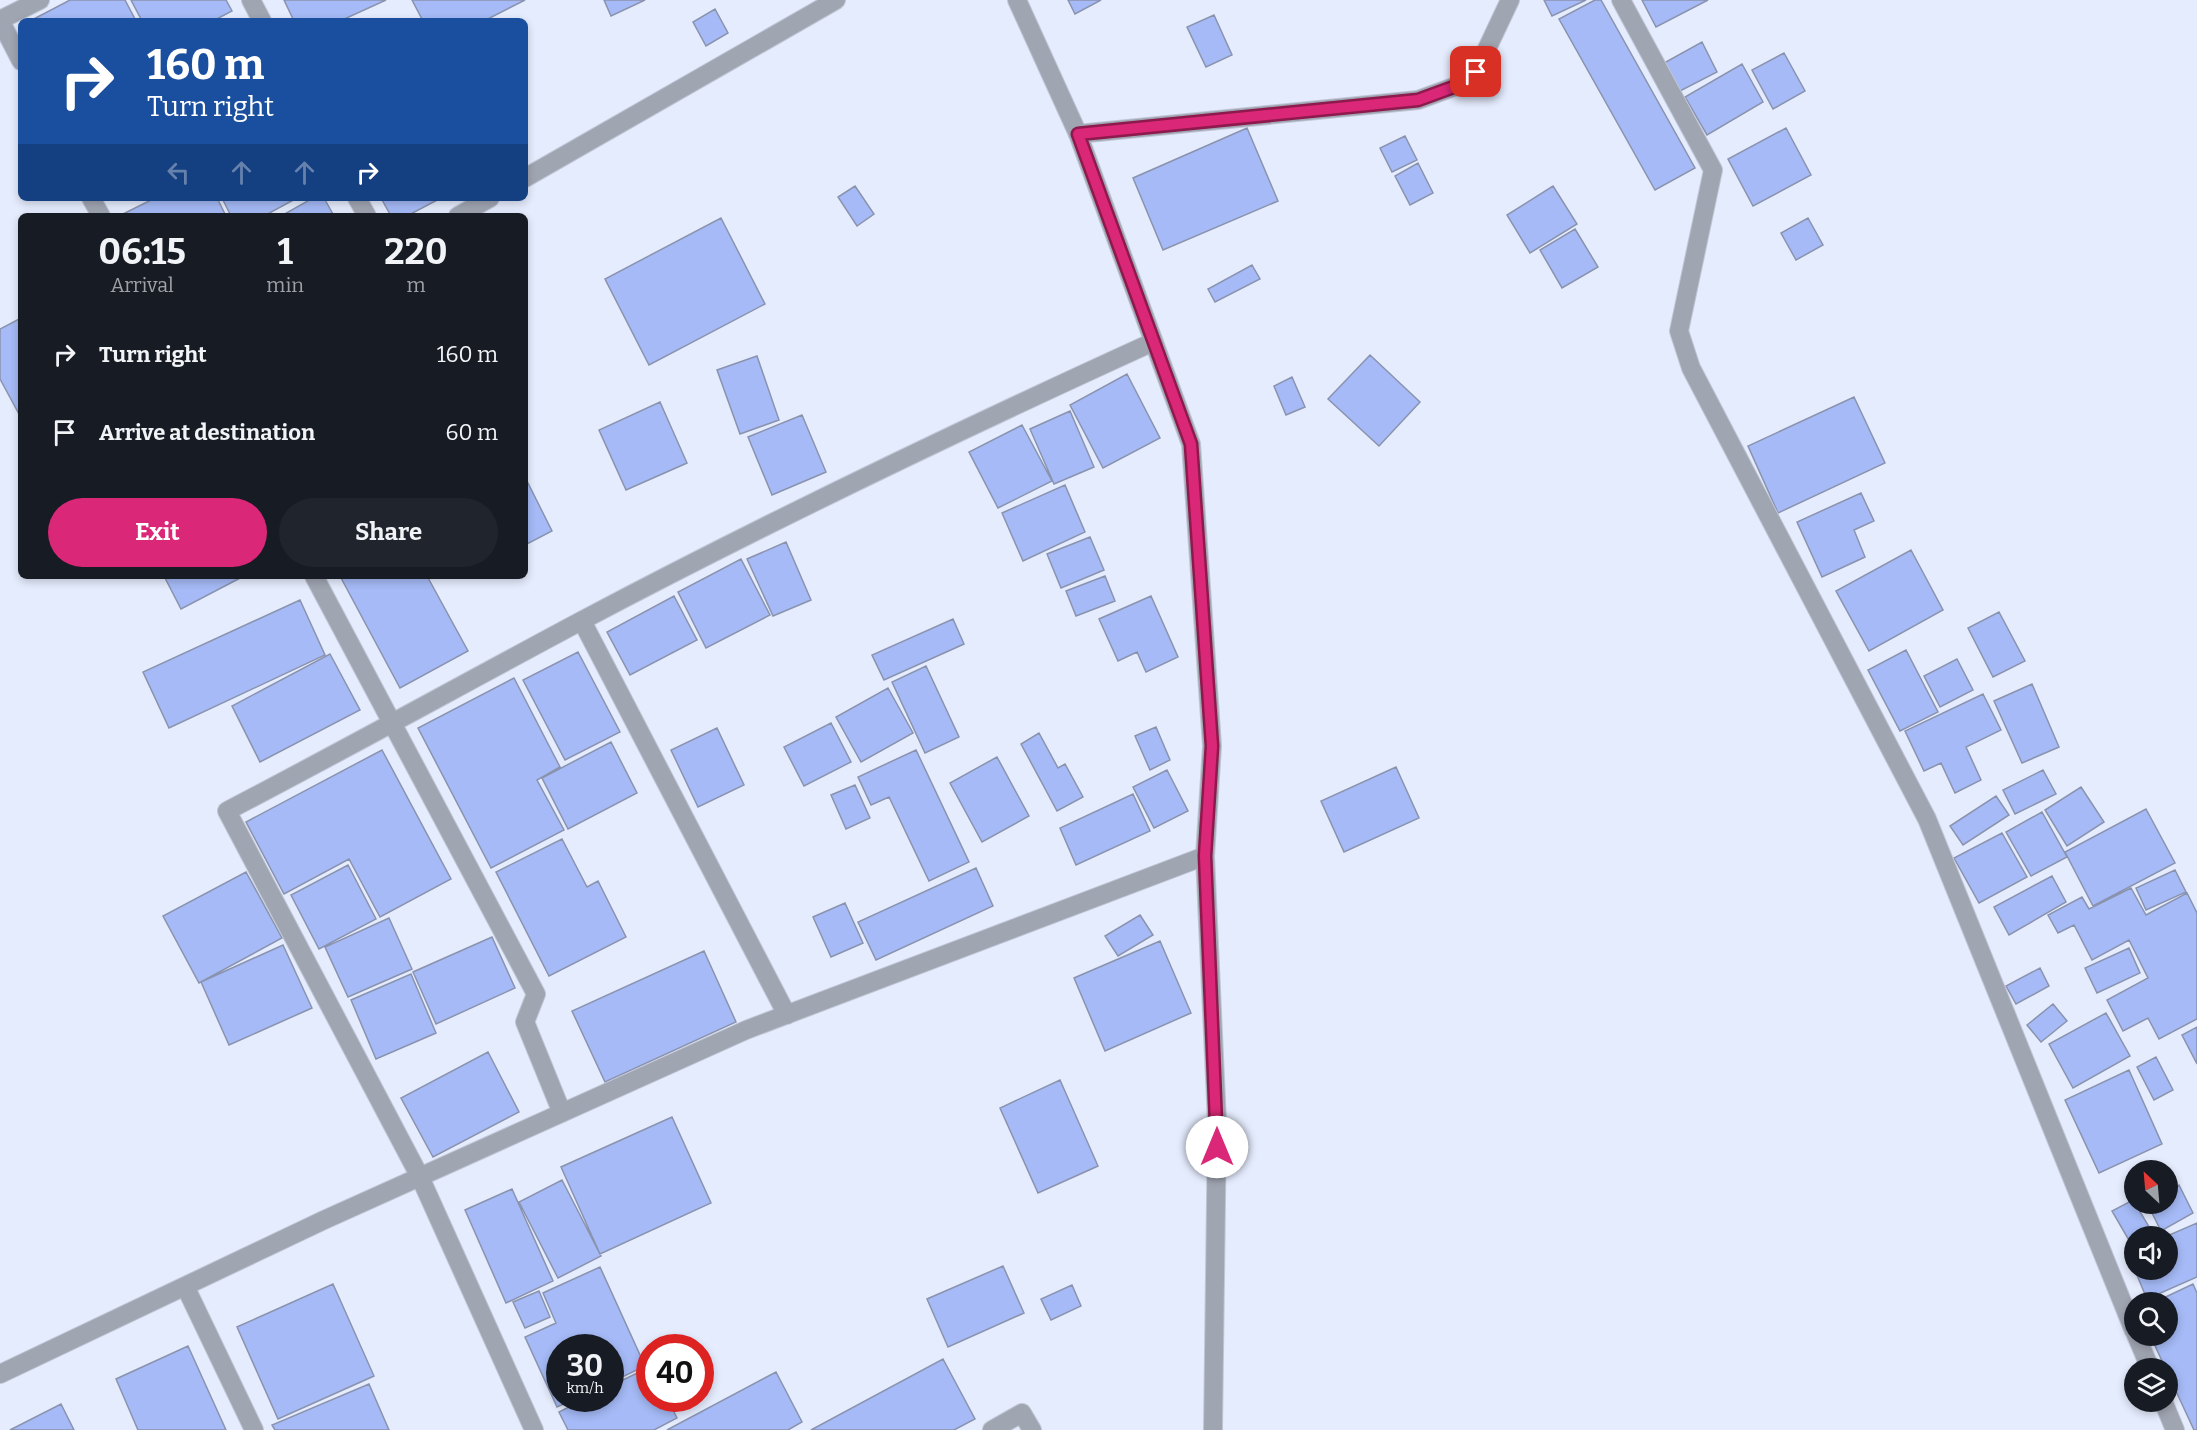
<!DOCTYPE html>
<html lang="en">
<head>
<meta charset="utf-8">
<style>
  :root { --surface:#171b24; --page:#20242c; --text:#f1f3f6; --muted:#9ea1a6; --accent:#db2777 }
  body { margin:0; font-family:Bitter,serif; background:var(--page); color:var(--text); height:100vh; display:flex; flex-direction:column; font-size:22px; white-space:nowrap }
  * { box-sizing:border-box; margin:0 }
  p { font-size:20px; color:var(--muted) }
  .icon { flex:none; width:33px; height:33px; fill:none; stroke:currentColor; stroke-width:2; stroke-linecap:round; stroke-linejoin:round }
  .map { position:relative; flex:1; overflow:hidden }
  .panel { position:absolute; left:18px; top:213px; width:510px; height:366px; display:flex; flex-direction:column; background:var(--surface); border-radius:9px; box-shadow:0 3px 9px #0003 }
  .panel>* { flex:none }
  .hud { position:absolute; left:18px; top:18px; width:510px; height:183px; border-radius:9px; box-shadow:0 3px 9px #0003; background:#1a4fa0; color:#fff; overflow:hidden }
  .needle { width:39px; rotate:334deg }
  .tools { position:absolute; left:2124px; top:1160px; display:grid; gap:12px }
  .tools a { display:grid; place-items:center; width:54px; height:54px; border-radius:50%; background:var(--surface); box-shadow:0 3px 9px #0003; font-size:30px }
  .speed { position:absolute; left:546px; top:1334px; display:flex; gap:12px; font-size:30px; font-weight:700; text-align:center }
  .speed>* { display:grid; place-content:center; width:78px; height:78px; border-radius:50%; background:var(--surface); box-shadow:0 3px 9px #0003; line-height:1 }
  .speed small { font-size:15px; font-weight:400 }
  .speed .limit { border:9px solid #d22; background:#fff; color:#111 }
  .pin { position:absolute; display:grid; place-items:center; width:51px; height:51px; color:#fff; margin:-26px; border-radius:12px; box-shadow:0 3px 9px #0006 }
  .me { position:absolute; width:66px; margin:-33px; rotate:0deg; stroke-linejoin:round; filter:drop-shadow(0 0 4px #0008) }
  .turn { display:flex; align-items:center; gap:21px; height:126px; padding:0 30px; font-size:27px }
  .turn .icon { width:78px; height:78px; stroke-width:2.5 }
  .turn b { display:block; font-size:42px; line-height:51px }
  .lanes { display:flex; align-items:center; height:57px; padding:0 30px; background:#0003; justify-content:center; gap:30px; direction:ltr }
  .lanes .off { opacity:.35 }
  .eta { display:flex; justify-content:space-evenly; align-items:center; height:102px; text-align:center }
  .eta b { font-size:36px; font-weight:700; line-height:42px }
  .button { display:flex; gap:12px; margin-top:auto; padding:12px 30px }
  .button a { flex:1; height:69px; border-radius:36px; background:var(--accent); color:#fff; font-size:24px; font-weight:700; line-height:69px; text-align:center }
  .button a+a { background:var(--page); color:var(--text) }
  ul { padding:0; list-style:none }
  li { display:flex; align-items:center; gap:18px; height:78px; padding:0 30px }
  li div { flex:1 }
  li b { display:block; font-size:22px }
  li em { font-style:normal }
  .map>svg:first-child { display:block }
  .building { fill:#a5baf6; stroke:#8a93ae; stroke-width:1.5 }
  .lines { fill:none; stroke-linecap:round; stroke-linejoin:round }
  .minor-casing { stroke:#c0c6d6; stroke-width:20 }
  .tertiary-casing { stroke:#c0c6d6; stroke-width:20 }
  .minor { stroke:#a0a5b2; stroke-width:18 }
  .tertiary { stroke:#a0a5b2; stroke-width:18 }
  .route-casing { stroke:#8e194d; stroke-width:15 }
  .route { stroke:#db2777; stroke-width:10 }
</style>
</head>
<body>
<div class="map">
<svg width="2197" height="1430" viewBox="0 0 2197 1430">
  <rect width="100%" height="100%" fill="#e5ecfd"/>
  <path class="building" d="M70,0H125L136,21H30Z
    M131,0H226L232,11L213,21H142Z
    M284,0H386L340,21H294Z
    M412,0H525L484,21H423Z
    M604,0H645L611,16Z
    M1068,0H1101L1075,14Z
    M1544,0H1586L1552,16Z
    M1595,0H1601L1695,168L1655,190L1559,19Z
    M1642,0H1708L1656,27Z
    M715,9L728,33L706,46L693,22Z
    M1214,15L1232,55L1206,67L1187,27Z
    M1702,42L1717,72L1680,91L1664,63Z
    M1784,53L1805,91L1773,109L1752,70Z
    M1742,64L1763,102L1707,135L1685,97Z
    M1247,128L1278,201L1163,250L1133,178Z
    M1786,128L1811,175L1753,206L1728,159Z
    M1405,136L1417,160L1392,172L1380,148Z
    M1418,163L1433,193L1410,205L1395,176Z
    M855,186L874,214L857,226L838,197Z
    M1553,186L1577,224L1530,253L1507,215Z
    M155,198H217L226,216H119Z
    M222,198H297L264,216H231Z
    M313,198H324L334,216H281Z
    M381,198H441L407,216H391Z
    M721,218L765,304L649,365L605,279Z
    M1808,218L1823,245L1796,260L1781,233Z
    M1575,229L1598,267L1562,288L1540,250Z
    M1252,265L1260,279L1215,302L1208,289Z
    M21,318V413L19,414L0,379V329Z
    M1370,355L1420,402L1379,446L1328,399Z
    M757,356L779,420L740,434L717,370Z
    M1127,374L1160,438L1103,468L1070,405Z
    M1292,377L1305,407L1286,415L1274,386Z
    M1854,397L1885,463L1778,513L1748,446Z
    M660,402L687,463L626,490L599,430Z
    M1070,411L1094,467L1054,484L1030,429Z
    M802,415L826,472L772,495L748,437Z
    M1022,425L1052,481L998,508L969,452Z
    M525,477L552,531L525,545Z
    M1065,485L1085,532L1023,561L1002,513Z
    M1861,493L1874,521L1854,530L1865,557L1822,577L1797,522Z
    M1090,537L1104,570L1061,588L1047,554Z
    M786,542L811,600L773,616L747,559Z
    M1911,550L1943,610L1869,651L1836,591Z
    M741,559L770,615L706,648L678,592Z
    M164,576H244L181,609Z
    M340,576H427L468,651L400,688Z
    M1105,576L1115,601L1076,616L1066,591Z
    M674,596L697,640L630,675L607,632Z
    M1151,596L1178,657L1146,672L1137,652L1118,661L1099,619Z
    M300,600L325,655L169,728L143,672Z
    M1999,612L2025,661L1993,677L1968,628Z
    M953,619L964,644L884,680L872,655Z
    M1906,650L1938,712L1900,731L1868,670Z
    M578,652L620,732L565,760L523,680Z
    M330,654L360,710L260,762L232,706Z
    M1957,659L1973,690L1940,707L1924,676Z
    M926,666L959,737L925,753L892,682Z
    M514,678L560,767L537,780L564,830L491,868L418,728Z
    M2032,684L2059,747L2022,763L1994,701Z
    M888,688L913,733L861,762L836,717Z
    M1983,694L2001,730L1966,747L1981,780L1955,793L1941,763L1924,771L1905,731Z
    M831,723L851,762L804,786L784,747Z
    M1156,727L1170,760L1150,770L1135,736Z
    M717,728L744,785L698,807L671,750Z
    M1039,733L1058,768L1065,764L1083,797L1057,811L1021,744Z
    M611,742L637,793L568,829L542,778Z
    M382,750L451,879L380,917L349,859L284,894L246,822Z
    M916,750L969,862L929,881L889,797L871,805L858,777Z
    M997,757L1029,816L982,842L950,783Z
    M1396,767L1419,818L1344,852L1321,801Z
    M1167,770L1188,811L1154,828L1133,787Z
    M2043,770L2056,794L2015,814L2003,790Z
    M855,785L870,818L846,829L831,795Z
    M2081,787L2104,822L2067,846L2045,810Z
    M1133,794L1150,831L1076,865L1060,828Z
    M1996,796L2009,815L1963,845L1950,826Z
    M2146,809L2175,863L2093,906L2065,852Z
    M2042,812L2067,857L2031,876L2006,832Z
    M2002,833L2027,877L1979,903L1954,858Z
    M562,839L587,887L598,881L626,937L549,976L496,872Z
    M348,865L376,919L319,949L291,895Z
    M976,868L993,906L876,960L858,922Z
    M2175,870L2186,892L2146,910L2136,888Z
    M246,872L282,938L199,983L163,916Z
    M2052,876L2066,902L2009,935L1994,907Z
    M2131,888L2146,915L2187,893L2197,913V1019L2159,1039L2148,1018L2123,1031L2107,1000L2148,978L2129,940L2092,960L2074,925L2058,933L2048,915L2082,897L2089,909Z
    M845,903L863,943L831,957L813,917Z
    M1140,915L1153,935L1118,956L1105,936Z
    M389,918L412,969L348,997L325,947Z
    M492,937L515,988L436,1024L413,972Z
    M1160,941L1191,1013L1105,1051L1074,978Z
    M283,945L312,1008L229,1045L201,982Z
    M2129,948L2140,973L2097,993L2085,968Z
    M704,951L736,1022L605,1082L572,1011Z
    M2040,968L2049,986L2016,1004L2006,986Z
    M411,974L436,1033L376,1059L351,1000Z
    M2053,1004L2067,1021L2041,1042L2027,1025Z
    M2106,1013L2130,1056L2073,1088L2049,1044Z
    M2197,1027V1064L2182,1035Z
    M488,1052L519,1112L433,1157L401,1098Z
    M2156,1057L2173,1090L2154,1100L2137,1067Z
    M2129,1070L2162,1144L2099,1173L2065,1100Z
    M1060,1080L1098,1166L1038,1193L1000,1108Z
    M672,1117L711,1203L600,1254L561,1167Z
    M562,1180L601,1256L558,1278L519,1202Z
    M2179,1185L2193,1213L2161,1231L2147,1203H2168V1191Z
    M512,1189L553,1281L506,1303L465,1210Z
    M2133,1200L2151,1230L2134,1236L2130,1242L2112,1211Z
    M2197,1223V1277L2147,1299L2128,1254L2134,1251V1269H2168L2167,1236Z
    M1003,1266L1024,1313L948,1347L927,1299Z
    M600,1267L645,1366L610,1383V1347H560V1398H577L557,1407L525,1337L556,1323L543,1293Z
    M333,1284L374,1376L278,1419L237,1327Z
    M2193,1284L2197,1293V1430H2194L2150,1335H2168V1302H2155Z
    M1072,1285L1081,1306L1051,1320L1041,1299Z
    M539,1291L550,1317L525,1328L513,1302Z
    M188,1346L226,1430H138L116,1379Z
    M943,1359L975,1419L954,1430H811Z
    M650,1367V1398H667L677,1418L654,1430H568L559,1412L586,1398H610V1386Z
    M776,1372L802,1422L788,1430H667Z
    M369,1384L389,1430H275L272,1425Z
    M61,1404L74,1430H10Z"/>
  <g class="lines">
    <g class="minor-casing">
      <path id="minor" d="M251,0L262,21
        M1017,0L1078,134
        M1621,0L1713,170L1679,331L1691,368L1927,819L2134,1331
        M0,20L21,61
        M0,20L40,0
        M525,178L836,0
        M91,198L101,216
        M357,198L367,216
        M458,216L490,198
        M314,576L536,994L525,1022L562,1113
        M582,621L787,1015
        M185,1286L254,1430
        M2136,1335L2150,1368
        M0,1374L324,1220L746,1030L1205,856
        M2163,1401L2175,1430
        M534,1430L420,1177L227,811C346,749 463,684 581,621C768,522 960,430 1153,342
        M992,1430L1022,1413L1032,1430"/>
    </g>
    <g class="tertiary-casing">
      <path id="tertiary" d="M1213,1430L1217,1123L1205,856L1212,746L1191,444L1078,134L1418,100L1459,85L1476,72L1510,0"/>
    </g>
    <use href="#minor" class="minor"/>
    <use href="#tertiary" class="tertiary"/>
  </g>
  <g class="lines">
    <g class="route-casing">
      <path id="route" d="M1217,1147L1205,856L1212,746L1191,444L1078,134L1418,100L1459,85L1476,72"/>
    </g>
    <use href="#route" class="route"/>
  </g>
</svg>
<div class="tools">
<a><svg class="needle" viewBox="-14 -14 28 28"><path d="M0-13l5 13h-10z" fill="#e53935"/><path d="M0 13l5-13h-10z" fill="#9ea1a6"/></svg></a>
<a><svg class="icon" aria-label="sound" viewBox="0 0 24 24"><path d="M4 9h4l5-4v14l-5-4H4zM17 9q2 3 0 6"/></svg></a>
<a><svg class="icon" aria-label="search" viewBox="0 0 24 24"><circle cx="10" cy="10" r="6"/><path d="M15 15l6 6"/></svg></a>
<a><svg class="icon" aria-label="layers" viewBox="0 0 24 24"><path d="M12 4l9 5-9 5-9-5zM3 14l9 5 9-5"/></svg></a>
</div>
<div class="speed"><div>30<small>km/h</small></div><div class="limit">40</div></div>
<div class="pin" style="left:1476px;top:72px;background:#d93025"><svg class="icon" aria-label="arrive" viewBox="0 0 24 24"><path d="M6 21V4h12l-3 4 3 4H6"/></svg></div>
<svg class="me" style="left:1217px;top:1147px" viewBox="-20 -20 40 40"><circle r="19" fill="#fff"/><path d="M0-13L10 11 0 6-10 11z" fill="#db2777"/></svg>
<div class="hud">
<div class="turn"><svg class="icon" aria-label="right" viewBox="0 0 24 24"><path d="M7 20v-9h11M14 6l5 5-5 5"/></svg><div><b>160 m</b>Turn right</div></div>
<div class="lanes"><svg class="icon off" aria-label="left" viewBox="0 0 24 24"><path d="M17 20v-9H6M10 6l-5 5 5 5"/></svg><svg class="icon off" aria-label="ahead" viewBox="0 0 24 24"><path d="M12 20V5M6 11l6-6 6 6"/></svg><svg class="icon off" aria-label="ahead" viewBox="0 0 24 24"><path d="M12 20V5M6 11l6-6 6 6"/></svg><svg class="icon" aria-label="right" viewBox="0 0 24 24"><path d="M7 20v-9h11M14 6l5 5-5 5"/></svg></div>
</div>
<section class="panel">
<div class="eta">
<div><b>06:15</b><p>Arrival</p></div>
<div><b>1</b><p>min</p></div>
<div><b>220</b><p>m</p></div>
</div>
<ul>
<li><svg class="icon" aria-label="right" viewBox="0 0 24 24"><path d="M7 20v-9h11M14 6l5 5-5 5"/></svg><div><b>Turn right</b></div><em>160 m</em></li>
<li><svg class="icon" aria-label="arrive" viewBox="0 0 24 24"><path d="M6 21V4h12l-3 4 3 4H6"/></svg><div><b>Arrive at destination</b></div><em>60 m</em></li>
</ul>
<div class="button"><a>Exit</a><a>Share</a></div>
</section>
</div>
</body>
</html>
